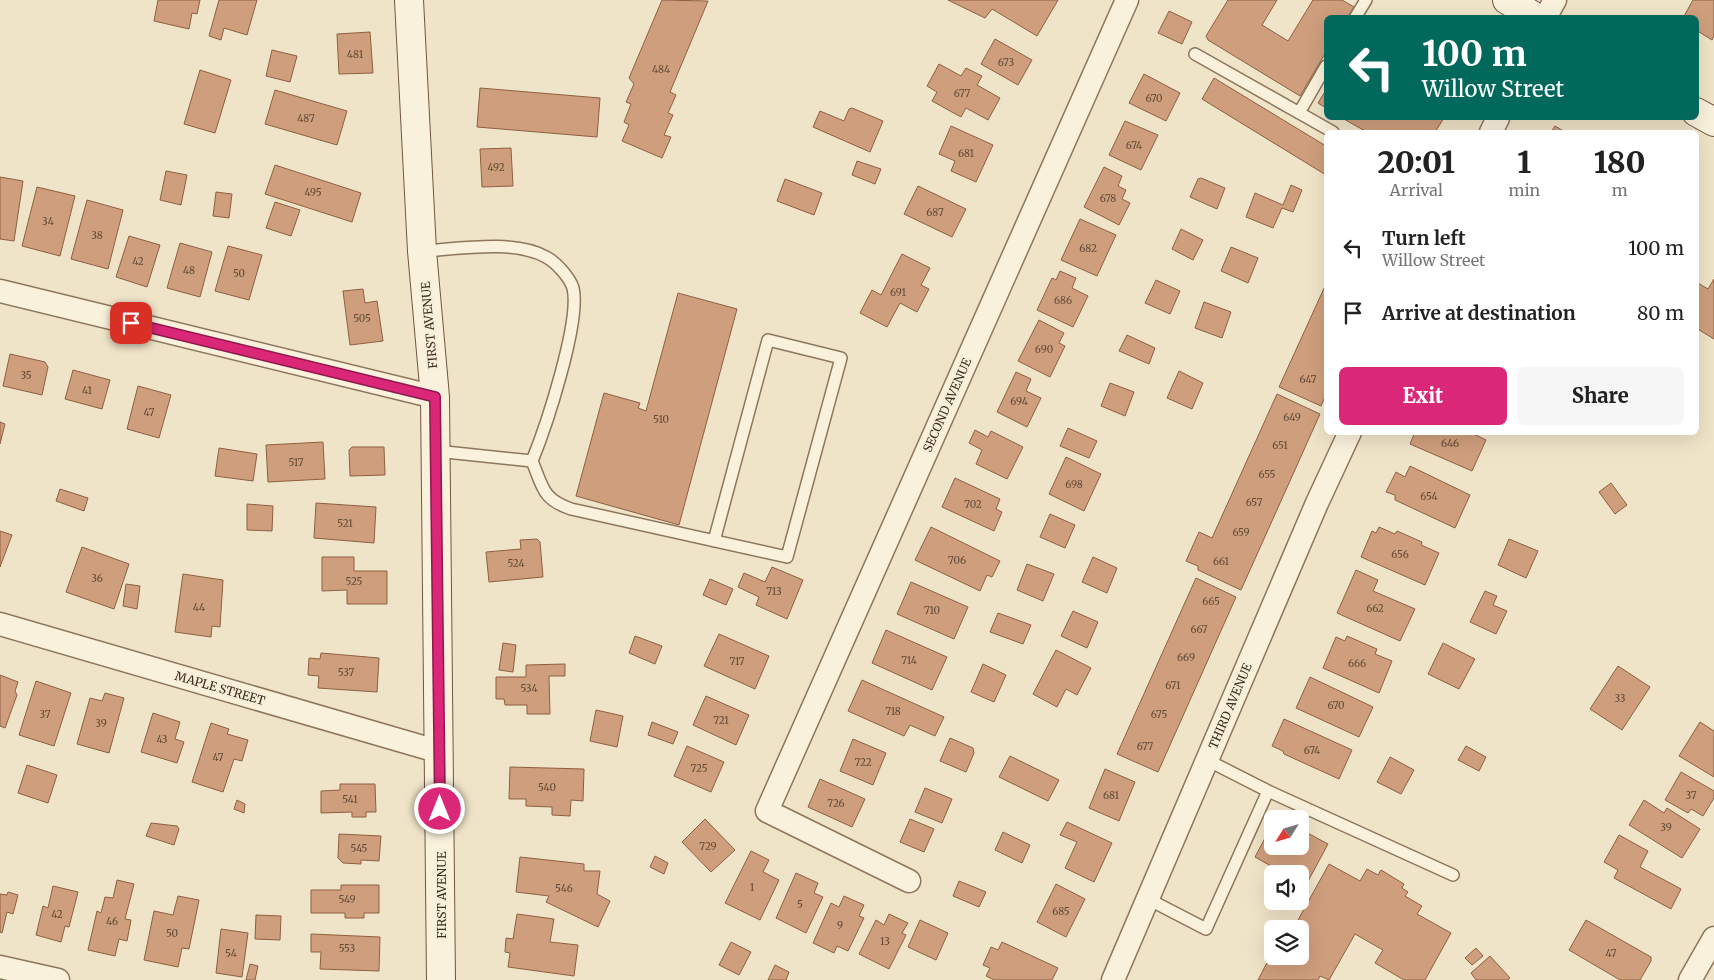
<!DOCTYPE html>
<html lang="en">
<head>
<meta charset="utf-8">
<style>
  :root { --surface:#fff; --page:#f6f6f6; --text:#222; --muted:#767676; --accent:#db2777 }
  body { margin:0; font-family:Merriweather,serif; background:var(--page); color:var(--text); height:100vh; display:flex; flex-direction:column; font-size:19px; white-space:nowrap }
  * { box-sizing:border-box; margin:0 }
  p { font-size:16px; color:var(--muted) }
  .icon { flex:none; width:28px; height:28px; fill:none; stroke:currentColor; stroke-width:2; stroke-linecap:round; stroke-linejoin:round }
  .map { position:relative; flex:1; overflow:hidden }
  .side { position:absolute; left:1324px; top:130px; width:375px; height:305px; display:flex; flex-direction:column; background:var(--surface); border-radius:8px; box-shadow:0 5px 20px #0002 }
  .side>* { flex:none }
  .top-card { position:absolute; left:1324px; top:15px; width:375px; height:105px; border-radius:8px; box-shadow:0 5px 20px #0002; background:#00695c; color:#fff; overflow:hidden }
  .needle { width:32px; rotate:233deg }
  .controls { position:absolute; left:1264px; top:810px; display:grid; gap:10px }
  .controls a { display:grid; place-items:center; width:45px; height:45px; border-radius:8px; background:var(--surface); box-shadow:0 5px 20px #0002; font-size:25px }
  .pin { position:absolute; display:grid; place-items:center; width:42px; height:42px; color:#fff; margin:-21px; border-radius:10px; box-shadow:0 2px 8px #0006 }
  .me { position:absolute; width:55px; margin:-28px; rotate:0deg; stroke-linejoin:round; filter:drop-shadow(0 0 4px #0008) }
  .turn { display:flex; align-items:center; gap:18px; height:105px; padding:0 15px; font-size:22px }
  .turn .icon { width:65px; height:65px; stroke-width:2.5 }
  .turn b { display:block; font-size:35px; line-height:42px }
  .eta { display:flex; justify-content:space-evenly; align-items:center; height:85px; text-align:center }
  .eta b { font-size:30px; font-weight:800; line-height:35px }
  .action { display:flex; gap:10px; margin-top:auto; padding:10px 15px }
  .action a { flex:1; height:58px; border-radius:8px; background:var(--accent); color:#fff; font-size:20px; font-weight:800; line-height:58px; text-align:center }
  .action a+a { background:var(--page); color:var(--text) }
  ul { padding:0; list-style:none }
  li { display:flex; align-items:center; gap:15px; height:65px; padding:0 15px }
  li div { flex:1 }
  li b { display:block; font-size:19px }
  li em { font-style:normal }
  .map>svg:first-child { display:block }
  .building { fill:#cf9f7d; stroke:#8d5f41 }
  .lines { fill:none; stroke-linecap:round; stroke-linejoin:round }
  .service-casing { stroke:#8d765c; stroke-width:14 }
  .minor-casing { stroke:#8d765c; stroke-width:25 }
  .secondary-casing { stroke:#6f573f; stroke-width:30 }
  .service { stroke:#faf1dc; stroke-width:11 }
  .minor { stroke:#faf1dc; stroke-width:22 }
  .secondary { stroke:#faf1dc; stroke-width:28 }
  .route-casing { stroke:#8e194d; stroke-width:12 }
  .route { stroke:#db2777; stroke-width:9 }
  .labels { text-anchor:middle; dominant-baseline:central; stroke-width:4.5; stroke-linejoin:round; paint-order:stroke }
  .number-label { font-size:10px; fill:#624a37 }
  .street-label { font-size:12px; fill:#3d2e20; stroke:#f7eed8 }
</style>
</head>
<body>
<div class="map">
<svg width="1714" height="980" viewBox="0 0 1714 980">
  <rect width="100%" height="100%" fill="#f0e4c8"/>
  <path class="building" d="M158,0H200L197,14L192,13L189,29L154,21Z
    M219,0H257L247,35L224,28L221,40L209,36Z
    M662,0L708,1L670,92L676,95L668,113L673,115L664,135L671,137L662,158L622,141L629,125L624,122L631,104L626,102L634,84L629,78Z
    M948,0H1058L1037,36L992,9L985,18Z
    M1228,0H1277L1262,25L1288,41L1313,0H1342L1354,7L1347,18H1326V52L1300,96L1208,40L1206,36Z
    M1693,0H1714V36L1712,40L1696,30V18H1683Z
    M1169,11L1192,22L1182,44L1158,33Z
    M370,32L373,73L339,74L337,34Z
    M995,39L1032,60L1018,85L981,64Z
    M272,50L297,56L290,82L266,76Z
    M939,64L961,76L966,68L982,76L977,85L1000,98L988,120L966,108L961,117L932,101L937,92L927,86Z
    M200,70L231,80L215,133L184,124Z
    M1144,74L1180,93L1166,121L1129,103Z
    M1214,78L1326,146V175L1202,99Z
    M480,88L600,98L597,137L477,127Z
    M275,90L347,111L337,145L265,124Z
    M1326,90V108L1318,103Z
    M852,108L883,121L870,152L813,127L820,111L844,121L849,109Z
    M1342,118H1444L1435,132H1367Z
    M1125,121L1158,135L1141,170L1109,155Z
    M951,126L993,145L976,182L951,171L955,161L939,154Z
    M1555,126L1565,132H1551Z
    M511,148L513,186L482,187L480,149Z
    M857,161L881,169L875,184L852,175Z
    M275,165L361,193L352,222L265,194Z
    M1104,167L1122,176L1118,186L1126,190L1122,199L1130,203L1119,225L1084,207Z
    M166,171L187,175L181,205L160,200Z
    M0,177L23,181L14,241L0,239Z
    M1201,178L1225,188L1217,209L1190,197L1198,179Z
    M785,179L822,193L814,215L777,201Z
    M1291,185L1302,190L1293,212L1282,208L1273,228L1246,217L1255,193L1283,205Z
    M918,186L966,209L952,237L904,214Z
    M37,187L75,196L60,256L22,246Z
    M216,192L232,194L229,218L213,216Z
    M87,200L123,210L108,269L71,259Z
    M275,202L300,210L291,236L266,228Z
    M1080,219L1116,235L1097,276L1061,260Z
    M1181,229L1203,240L1193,260L1172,249Z
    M129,236L160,245L147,287L116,277Z
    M180,243L212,252L200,297L167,288Z
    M228,246L262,255L249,300L215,291Z
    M1231,247L1258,258L1248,283L1221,271Z
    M902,254L930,268L921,285L929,289L917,312L900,303L887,327L860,313L872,290L881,295Z
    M1060,271L1076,278L1072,288L1088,296L1073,327L1037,310L1052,278L1056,280Z
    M1714,279V339L1696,328V282L1708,289Z
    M1156,280L1180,291L1170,314L1145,303Z
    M1326,284V394L1321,406L1279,387Z
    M363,289L365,303L377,301L383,341L350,345L343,291Z
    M678,293L737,309L679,525L576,496L604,393L640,403L638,408L646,411Z
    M1204,302L1231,312L1222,338L1195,328Z
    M1039,320L1064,333L1059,343L1065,346L1050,377L1018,361Z
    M1127,335L1155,348L1149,364L1119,351Z
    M10,354L45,362L48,367L42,395L3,386Z
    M73,370L110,380L102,409L65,399Z
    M1179,371L1203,383L1192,409L1167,398Z
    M1016,372L1031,379L1026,391L1041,398L1027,427L997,412Z
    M1110,383L1134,392L1125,416L1101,406Z
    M138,386L171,395L159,438L127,429Z
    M1277,394L1320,414L1241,590L1198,570V566L1186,561L1199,532L1212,538Z
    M0,422L5,424L0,444Z
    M1068,428L1097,441L1089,458L1060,446Z
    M975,430L988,437L991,431L1023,447L1007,479L976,464L982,450L969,443Z
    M1415,432H1470L1486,440L1472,471L1410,444Z
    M323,442L325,479L268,482L266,445Z
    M352,447H384L385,475L350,476L349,450Z
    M219,448L257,454L253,481L215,476Z
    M1066,457L1101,474L1084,511L1049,494Z
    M1410,466L1470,495L1455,528L1395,500V495L1386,492L1396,472L1405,477Z
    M955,478L1000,499L996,509L1002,512L994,531L942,507Z
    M1611,483L1627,505L1615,514L1599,492Z
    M60,489L88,498L84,511L56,501Z
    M316,503L376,507L374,543L314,538Z
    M247,504L273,506L272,531L247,530Z
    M1050,514L1075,525L1065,548L1040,537Z
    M931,527L1000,561L992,577L987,575L980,591L915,560Z
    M1379,527L1395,534L1397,531L1422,542L1421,545L1439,553L1425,585L1361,557L1372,531L1376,533Z
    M0,531L12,535L0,567Z
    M537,539L540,542L543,577L489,582L486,552L521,549L520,540Z
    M1509,539L1538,551L1526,578L1498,565Z
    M82,547L129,564L114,609L66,592Z
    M322,557H354V571H387V604H347V590L322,591Z
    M1093,557L1117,568L1107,593L1082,582Z
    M1027,564L1054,574L1043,601L1017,590Z
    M772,567L803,580L787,619L756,605L759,597L738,587L744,573L765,582Z
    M1356,570L1378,580L1373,591L1415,609L1400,641L1337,613Z
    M183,574L223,580L220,627L212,626L211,637L175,632Z
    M1196,578L1236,597L1158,772L1117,754Z
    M710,579L733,589L726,605L703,595Z
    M911,582L968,607L954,639L897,614Z
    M126,584L140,586L137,609L123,606Z
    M1485,591L1497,596L1493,605L1507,611L1496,634L1470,622Z
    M1073,611L1098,622L1087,648L1061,636Z
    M998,613L1031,625L1023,644L990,632Z
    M886,630L947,657L932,690L872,663Z
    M719,634L769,656L755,689L704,666Z
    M635,636L662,646L655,664L629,653Z
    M1347,636L1377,649L1375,654L1392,661L1379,693L1323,668L1336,637L1345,641Z
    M503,643L516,645L513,672L499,670Z
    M1443,643L1475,659L1459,689L1428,674Z
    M1056,650L1091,668L1077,695L1066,689L1057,707L1033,694Z
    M321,653L379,658L377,692L318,688L319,676L308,675L309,658L320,659Z
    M565,664V676H549L550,714H527V705H505L504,699H496V677H526V665Z
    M983,664L1006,675L994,702L971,692Z
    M1618,666L1650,687L1622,730L1590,709Z
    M0,675L18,682L15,691L17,695L5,728L0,726Z
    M1310,677L1373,707L1359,737L1296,708Z
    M862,680L944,717L935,736L910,725L904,736L848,711Z
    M36,681L71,693L54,746L19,735Z
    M105,693L124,698L109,753L77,744L90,698L102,701Z
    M706,696L749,715L736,745L693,725Z
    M596,710L623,716L617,747L590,741Z
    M153,713L180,722L175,739L184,742L177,763L141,752Z
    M1284,719L1352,750L1339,779L1284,754L1283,751L1272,746Z
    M652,722L678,732L673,744L648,735Z
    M1700,722L1714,731V777L1679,756Z
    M211,723L229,729L227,734L248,740L242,761L234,759L223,792L192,782Z
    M950,738L973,748L974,753L966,772L940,761Z
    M853,739L886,753L873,785L840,771Z
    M687,746L724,762L711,792L674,776Z
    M1466,746L1486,757L1479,771L1458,760Z
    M1010,756L1059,780L1048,801L999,777Z
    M1390,757L1414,770L1401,794L1377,782Z
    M27,765L57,775L48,803L18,793Z
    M510,767L584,769L583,801L571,800L570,816L552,815V807L526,806V799H509Z
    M1105,769L1135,782L1119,821L1089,808Z
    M1681,772L1714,791V798L1703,816L1691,809L1688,813L1665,800Z
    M820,779L865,799L852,827L808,807Z
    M340,784H375L376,812H366V817H352V812L321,813V791L340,790Z
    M925,788L952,799L942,823L915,812Z
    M237,800L245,804L244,813L234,809Z
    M1644,800L1664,813L1667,808L1700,829L1682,858L1629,825Z
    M705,819L735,850L711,872L682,842Z
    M910,819L934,829L924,852L900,842Z
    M1067,822L1112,843L1094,882L1065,868L1077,842L1060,835Z
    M151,823L177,826L179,829L174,845L146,836Z
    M1272,825V846H1300V829L1328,844L1306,885L1300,882V874H1285L1255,857Z
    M1003,832L1030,845L1022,863L995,850Z
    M339,834L381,836L379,861L361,860V864L343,863L338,858Z
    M1619,835L1648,851L1640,867L1681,889L1671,909L1614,878L1618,870L1604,862Z
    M751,851L769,860L763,872L779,880L760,920L725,903Z
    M655,856L668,863L664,874L650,867Z
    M520,857L584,864V871H600L597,894L610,901L598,927L546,902L549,896L516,892Z
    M1329,864L1360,881L1367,869L1378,875L1381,870L1404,884L1402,888L1408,892L1405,896L1422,906L1417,914L1451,933L1425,980H1404L1375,963L1383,950L1355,934L1329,980L1320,976L1318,980H1258L1272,953V956H1300V929H1293Z
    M796,873L818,883L814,893L823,897L806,933L776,918Z
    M117,880L134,884L125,919L131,920L127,941L119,939L115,956L88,950L97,911L101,913L105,897L113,898Z
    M959,881L986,892L979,907L953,896Z
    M1056,884L1085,899L1066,937L1037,922Z
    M341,885H379V913H364V918H345V913H311V890H341Z
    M53,886L78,892L69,927L65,926L61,942L36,935L43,906L48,908Z
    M8,892L18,895L13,914L7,912L2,933L0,932V894L7,895Z
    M178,896L199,900L189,949L182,948L178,967L144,960L154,911L173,915Z
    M844,896L864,905L859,916L864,918L848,951L837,946L834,953L813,943L831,903L839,907Z
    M517,914L554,919L550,942L578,945L574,976L508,967L510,953L505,952L506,938L513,939Z
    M889,914L908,923L902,933L906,935L889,969L859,954L876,920L884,925Z
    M256,915L281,916L280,940L255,939Z
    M920,920L948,933L936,960L908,947Z
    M1586,920L1651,957V961L1640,980H1620L1569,950Z
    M221,929L248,933L242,977L216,973Z
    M311,934L380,937L379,971L320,969L321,952H311Z
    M731,942L751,952L739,975L719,965Z
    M1002,942L1058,968L1052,980H994L986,976L990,968L983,965L991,947L998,950Z
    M1476,948L1483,956L1472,965L1465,958Z
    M1490,956L1510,978L1508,980H1476L1471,973Z
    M250,964L258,966L255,980H246Z
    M775,965L789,972L786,980H768Z"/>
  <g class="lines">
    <g class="service-casing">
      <path id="service" d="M1355,18L1366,0
        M1195,54L1333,132
        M1299,113L1326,66
        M422,251C458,249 514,239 546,257C556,262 570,278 573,288C581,321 546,427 532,461
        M436,451L532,461C543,487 542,499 571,509L787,557L841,358L768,340L714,541
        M1207,760L1268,791L1453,875
        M1148,899L1206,929L1268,791"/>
    </g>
    <g class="minor-casing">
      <path id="minor" d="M1545,18L1555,0
        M1491,132L1498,118
        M0,291L435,397
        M0,624L440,752
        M909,881L767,811L1127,0
        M0,967L58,980
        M1113,980L1317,503L1350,432
        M1690,980L1714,938"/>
    </g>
    <g class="secondary-casing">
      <path id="secondary" d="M409,0L422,251L435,397L441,980
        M1507,0L1537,18
        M1696,112L1714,122"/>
    </g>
    <use href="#service" class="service"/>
    <use href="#minor" class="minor"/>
    <use href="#secondary" class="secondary"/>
  </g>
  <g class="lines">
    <g class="route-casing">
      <path id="route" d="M131,323L435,397L440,809"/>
    </g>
    <use href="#route" class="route"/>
  </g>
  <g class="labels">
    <g class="number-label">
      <text x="355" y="54">481</text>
      <text x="1006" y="62">673</text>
      <text x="661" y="69">484</text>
      <text x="962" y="93">677</text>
      <text x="1154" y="98">670</text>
      <text x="306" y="118">487</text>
      <text x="1134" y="145">674</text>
      <text x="966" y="153">681</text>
      <text x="496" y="167">492</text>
      <text x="313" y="192">495</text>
      <text x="1108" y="198">678</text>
      <text x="935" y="212">687</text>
      <text x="48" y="221">34</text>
      <text x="97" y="235">38</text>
      <text x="1088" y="248">682</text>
      <text x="138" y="261">42</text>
      <text x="189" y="270">48</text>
      <text x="239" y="273">50</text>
      <text x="898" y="292">691</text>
      <text x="1063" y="300">686</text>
      <text x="362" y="318">505</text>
      <text x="1044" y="349">690</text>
      <text x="26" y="375">35</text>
      <text x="1308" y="379">647</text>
      <text x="87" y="390">41</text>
      <text x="1019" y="401">694</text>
      <text x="149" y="412">47</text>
      <text x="1292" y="417">649</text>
      <text x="661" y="419">510</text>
      <text x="1450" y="443">646</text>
      <text x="1280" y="445">651</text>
      <text x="296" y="462">517</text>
      <text x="1267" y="474">655</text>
      <text x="1074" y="484">698</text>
      <text x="1429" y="496">654</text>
      <text x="1254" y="502">657</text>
      <text x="973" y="504">702</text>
      <text x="345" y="523">521</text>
      <text x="1241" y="532">659</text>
      <text x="1400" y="554">656</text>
      <text x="957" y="560">706</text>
      <text x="1221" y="561">661</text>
      <text x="516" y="563">524</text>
      <text x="97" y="578">36</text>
      <text x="354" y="581">525</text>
      <text x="774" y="591">713</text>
      <text x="1211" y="601">665</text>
      <text x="199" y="607">44</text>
      <text x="1375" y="608">662</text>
      <text x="932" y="610">710</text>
      <text x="1199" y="629">667</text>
      <text x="1186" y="657">669</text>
      <text x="909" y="660">714</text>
      <text x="737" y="661">717</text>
      <text x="1357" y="663">666</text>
      <text x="346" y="672">537</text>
      <text x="1173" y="685">671</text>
      <text x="529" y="688">534</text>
      <text x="1620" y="698">33</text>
      <text x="1336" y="705">670</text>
      <text x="893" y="711">718</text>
      <text x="45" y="714">37</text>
      <text x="1159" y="714">675</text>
      <text x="721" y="720">721</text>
      <text x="101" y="723">39</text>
      <text x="162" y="739">43</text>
      <text x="1145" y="746">677</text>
      <text x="1312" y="750">674</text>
      <text x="218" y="757">47</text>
      <text x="863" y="762">722</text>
      <text x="699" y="768">725</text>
      <text x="547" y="787">540</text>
      <text x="1111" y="795">681</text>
      <text x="1691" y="795">37</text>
      <text x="350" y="799">541</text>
      <text x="836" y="803">726</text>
      <text x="1666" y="827">39</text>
      <text x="708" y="846">729</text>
      <text x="359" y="848">545</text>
      <text x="752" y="887">1</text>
      <text x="564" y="888">546</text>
      <text x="347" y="899">549</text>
      <text x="800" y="904">5</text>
      <text x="1061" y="911">685</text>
      <text x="57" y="914">42</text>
      <text x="112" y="921">46</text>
      <text x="840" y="925">9</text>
      <text x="172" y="933">50</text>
      <text x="885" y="941">13</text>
      <text x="347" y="948">553</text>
      <text x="231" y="953">54</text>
      <text x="1611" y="953">47</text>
    </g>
    <g class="street-label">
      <text transform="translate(429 325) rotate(-95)">FIRST AVENUE</text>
      <text transform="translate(947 405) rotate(-66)">SECOND AVENUE</text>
      <text transform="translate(220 688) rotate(16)">MAPLE STREET</text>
      <text transform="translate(1230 706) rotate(-67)">THIRD AVENUE</text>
      <text transform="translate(441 895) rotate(-90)">FIRST AVENUE</text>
    </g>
  </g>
</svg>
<div class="controls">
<a><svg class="needle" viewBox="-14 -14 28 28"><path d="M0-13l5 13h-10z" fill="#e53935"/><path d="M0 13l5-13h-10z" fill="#767676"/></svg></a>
<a><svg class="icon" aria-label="sound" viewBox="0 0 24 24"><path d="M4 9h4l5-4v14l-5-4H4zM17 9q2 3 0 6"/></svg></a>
<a><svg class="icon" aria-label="layers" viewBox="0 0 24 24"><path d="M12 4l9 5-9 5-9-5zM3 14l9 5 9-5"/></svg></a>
</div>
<div class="pin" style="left:131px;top:323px;background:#d93025"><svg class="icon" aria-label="arrive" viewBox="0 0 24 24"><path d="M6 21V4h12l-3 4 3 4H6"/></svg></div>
<svg class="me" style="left:440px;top:809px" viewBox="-20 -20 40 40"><circle r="17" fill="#db2777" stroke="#fff" stroke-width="3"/><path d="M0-11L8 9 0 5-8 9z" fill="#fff"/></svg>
<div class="top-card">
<div class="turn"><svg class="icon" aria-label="left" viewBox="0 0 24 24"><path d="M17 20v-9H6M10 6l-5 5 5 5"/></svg><div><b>100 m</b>Willow Street</div></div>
</div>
<section class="side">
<div class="eta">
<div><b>20:01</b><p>Arrival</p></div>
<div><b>1</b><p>min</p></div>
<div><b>180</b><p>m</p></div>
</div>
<ul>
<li><svg class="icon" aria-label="left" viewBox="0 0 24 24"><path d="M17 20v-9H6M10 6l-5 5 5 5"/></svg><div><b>Turn left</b><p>Willow Street</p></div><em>100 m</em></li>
<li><svg class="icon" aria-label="arrive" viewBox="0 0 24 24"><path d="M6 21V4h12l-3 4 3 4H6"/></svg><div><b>Arrive at destination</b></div><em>80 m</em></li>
</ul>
<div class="action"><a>Exit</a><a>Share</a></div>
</section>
</div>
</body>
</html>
